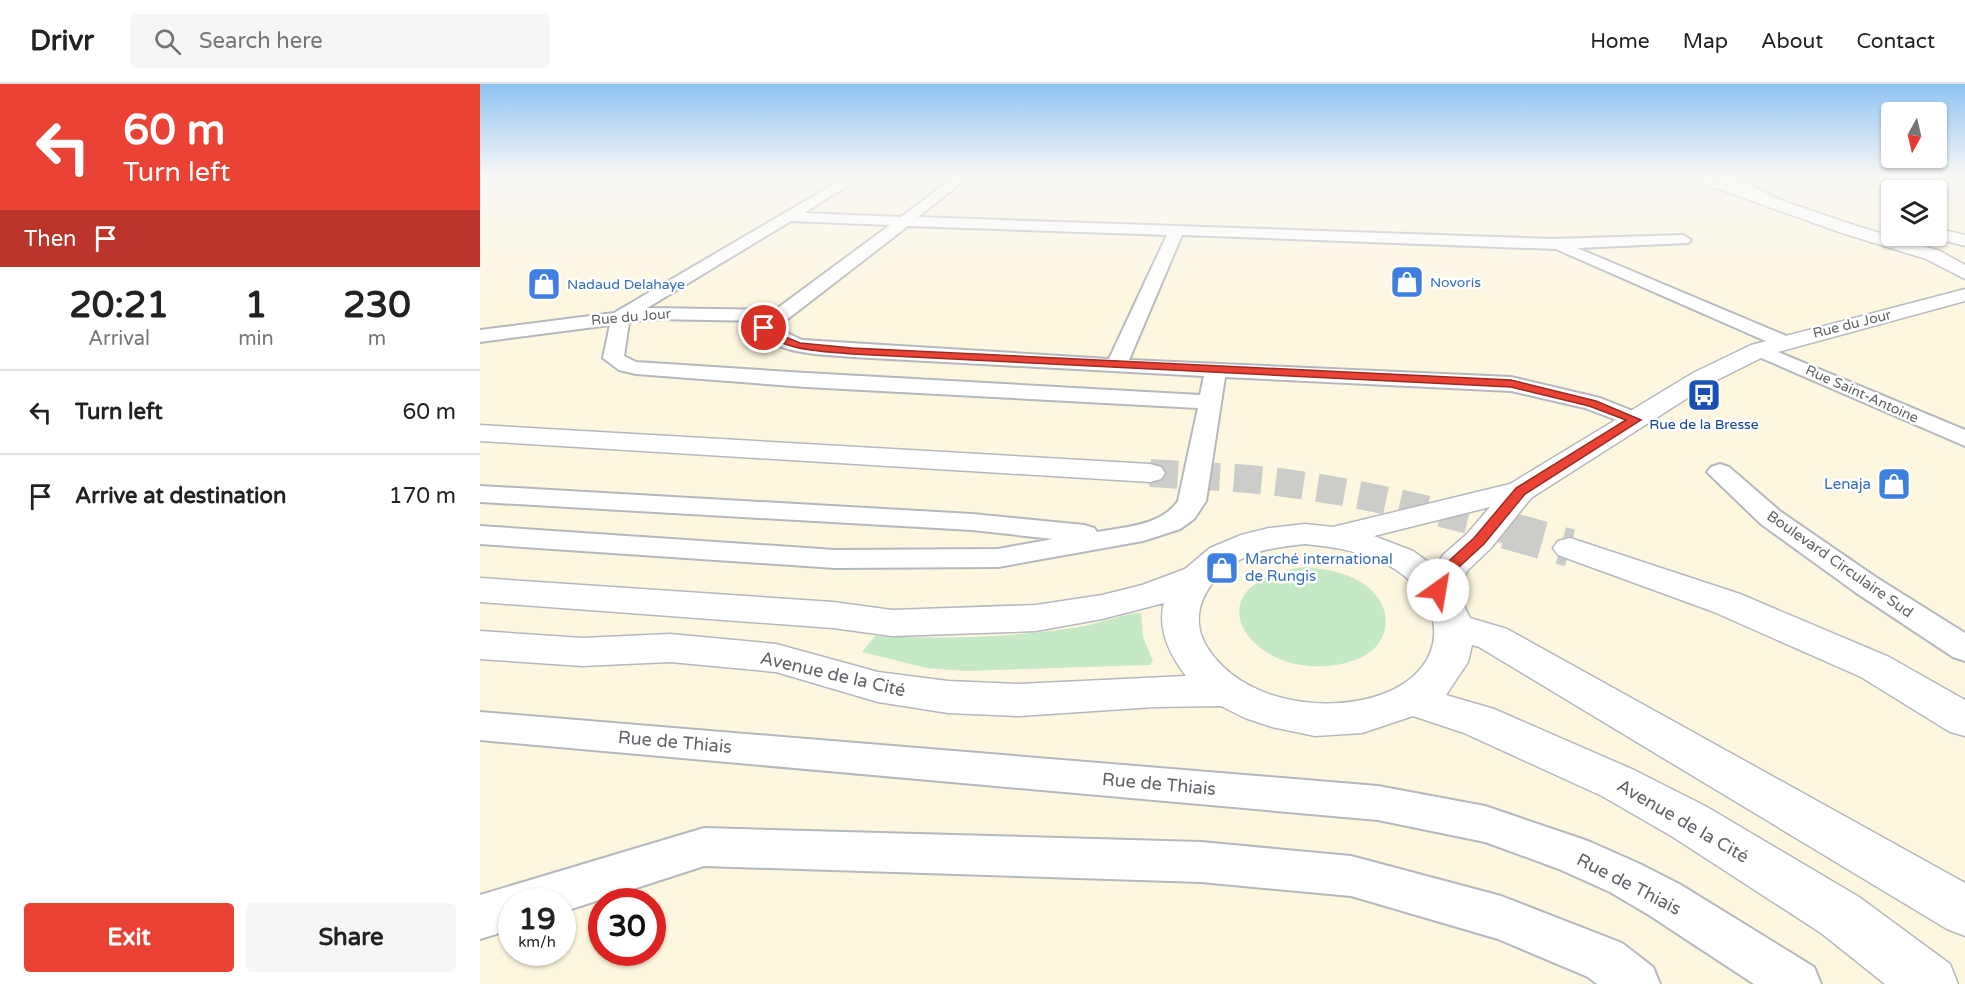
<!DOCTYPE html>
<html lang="en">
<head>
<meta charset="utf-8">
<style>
  :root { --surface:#fff; --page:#f6f6f6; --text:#222; --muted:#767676; --line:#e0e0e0; --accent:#ea4335 }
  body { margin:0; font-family:"Varela Round",sans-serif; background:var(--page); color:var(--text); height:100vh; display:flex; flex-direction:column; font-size:22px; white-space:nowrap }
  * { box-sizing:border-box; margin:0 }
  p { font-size:20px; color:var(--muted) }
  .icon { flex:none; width:33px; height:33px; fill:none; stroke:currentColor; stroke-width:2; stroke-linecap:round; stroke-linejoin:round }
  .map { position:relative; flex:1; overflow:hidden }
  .details { display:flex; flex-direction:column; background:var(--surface); width:480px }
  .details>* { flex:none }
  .banner { background:#ea4335; color:#fff; overflow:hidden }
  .needle { width:39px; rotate:188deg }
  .fabs { position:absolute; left:1401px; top:18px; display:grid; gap:12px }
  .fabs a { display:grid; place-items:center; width:66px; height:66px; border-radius:6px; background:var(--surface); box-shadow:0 2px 4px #0004; font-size:30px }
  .speed { position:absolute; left:18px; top:804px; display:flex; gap:12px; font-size:30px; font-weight:700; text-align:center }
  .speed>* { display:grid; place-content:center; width:78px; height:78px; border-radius:50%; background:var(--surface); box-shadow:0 2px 4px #0004; line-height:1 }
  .speed small { font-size:15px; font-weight:400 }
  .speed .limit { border:9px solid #d22; background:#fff; color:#111 }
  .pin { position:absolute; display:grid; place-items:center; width:51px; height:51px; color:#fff; margin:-26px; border:3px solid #fff; border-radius:50%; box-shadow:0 2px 6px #0007 }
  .me { position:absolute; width:66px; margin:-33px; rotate:32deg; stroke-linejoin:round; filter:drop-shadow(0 0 4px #0008) }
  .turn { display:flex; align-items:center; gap:21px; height:126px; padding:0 24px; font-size:27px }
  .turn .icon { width:78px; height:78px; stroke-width:2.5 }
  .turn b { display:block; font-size:42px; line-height:51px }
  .then { display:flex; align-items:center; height:57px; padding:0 24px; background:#0003; gap:12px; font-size:22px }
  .eta { display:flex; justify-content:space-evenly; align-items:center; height:102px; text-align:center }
  .eta b { font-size:36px; font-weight:700; line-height:42px }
  .button { display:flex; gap:12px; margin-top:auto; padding:12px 24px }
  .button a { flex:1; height:69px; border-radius:6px; background:var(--accent); color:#fff; font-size:24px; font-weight:700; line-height:69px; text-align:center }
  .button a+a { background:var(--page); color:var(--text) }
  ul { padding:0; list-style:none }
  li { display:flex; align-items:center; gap:18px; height:84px; padding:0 24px; border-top:2px solid var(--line) }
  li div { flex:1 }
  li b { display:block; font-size:22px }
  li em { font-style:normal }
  header { display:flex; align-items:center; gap:36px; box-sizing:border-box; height:84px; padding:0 30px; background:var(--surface); border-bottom:2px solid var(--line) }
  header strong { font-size:28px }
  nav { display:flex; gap:33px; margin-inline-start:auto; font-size:21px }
  .search { width:420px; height:54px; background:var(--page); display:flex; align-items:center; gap:15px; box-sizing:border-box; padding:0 21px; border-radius:6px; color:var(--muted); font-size:22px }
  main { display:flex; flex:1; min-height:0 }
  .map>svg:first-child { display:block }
  .commercial { fill:#fef7e0; fill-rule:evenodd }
  .green { fill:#c5e8c5 }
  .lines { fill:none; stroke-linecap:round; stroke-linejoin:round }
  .street-tunnel-far1 { stroke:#ccccc8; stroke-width:28; stroke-dasharray:28 14; stroke-linecap:butt }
  .street-tunnel { stroke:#ccccc8; stroke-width:38; stroke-dasharray:38 19; stroke-linecap:butt }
  .lane-casing { stroke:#b5b8bc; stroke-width:4 }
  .street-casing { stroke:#b5b8bc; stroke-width:3 }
  .lane { fill:#fff; fill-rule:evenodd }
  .street { fill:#fff; fill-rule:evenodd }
  .route { fill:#ea4335; stroke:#982c22; stroke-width:1.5 }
  .labels { text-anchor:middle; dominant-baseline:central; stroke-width:5; stroke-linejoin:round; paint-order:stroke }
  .far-shop-label { font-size:14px; fill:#366cbe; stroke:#fff; text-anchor:start }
  .far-street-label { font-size:14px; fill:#5f6368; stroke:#fff }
  .far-transit-label { font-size:14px; fill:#164399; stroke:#fff }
  .shop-label { font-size:15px; fill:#366cbe; stroke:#fff; text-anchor:end }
  .street-label { font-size:15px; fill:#5f6368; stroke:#fff }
  .near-street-label { font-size:18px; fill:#5f6368; stroke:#fff }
</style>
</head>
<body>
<header>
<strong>Drivr</strong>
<div class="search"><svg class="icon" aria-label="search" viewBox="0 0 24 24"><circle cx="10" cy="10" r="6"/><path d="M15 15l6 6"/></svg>Search here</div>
<nav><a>Home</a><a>Map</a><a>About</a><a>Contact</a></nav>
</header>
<main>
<section class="details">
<div class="banner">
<div class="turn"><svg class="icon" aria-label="left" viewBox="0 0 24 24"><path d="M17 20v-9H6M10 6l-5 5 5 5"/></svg><div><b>60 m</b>Turn left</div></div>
<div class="then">Then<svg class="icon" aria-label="arrive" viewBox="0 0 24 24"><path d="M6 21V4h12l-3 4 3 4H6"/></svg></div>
</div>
<div class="eta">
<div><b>20:21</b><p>Arrival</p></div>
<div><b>1</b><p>min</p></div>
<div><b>230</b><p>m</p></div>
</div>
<ul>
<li><svg class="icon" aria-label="left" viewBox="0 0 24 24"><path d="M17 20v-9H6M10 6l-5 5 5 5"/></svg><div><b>Turn left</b></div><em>60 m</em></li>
<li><svg class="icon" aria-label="arrive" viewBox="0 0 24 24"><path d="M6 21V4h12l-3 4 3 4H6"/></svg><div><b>Arrive at destination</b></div><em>170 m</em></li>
</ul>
<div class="button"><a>Exit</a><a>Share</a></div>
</section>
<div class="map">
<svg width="1485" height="900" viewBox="0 0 1485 900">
  <rect width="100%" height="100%" fill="#f1efe8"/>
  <path class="commercial" d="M0,93H1485V900H0ZM1412,106H1456V152H1412ZM32,818H82V868H32ZM122,818H172V868H122Z"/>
  <path class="green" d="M825,483C848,485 871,489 889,504C917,528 908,565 875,576C779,610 697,500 825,483Z
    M657,529H661L663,553L673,577L670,581L486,587L446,584L382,568L395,552C461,555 532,554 598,543C618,540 637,532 657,529Z"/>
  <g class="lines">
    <path class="street-tunnel-far1" d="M670,389C713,392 756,393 798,398C877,408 954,426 1031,447"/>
    <path class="street-tunnel" d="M1026,446L1090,464"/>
    <g class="lane-casing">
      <path id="lane" d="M366,93H381L324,129L421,133L474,93H488L438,133L1073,155L1203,151L1211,156L1208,159L1097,164L1311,254L1314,258L1311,262H1297L1076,165L702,151L649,276L1031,293L1120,314L1163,331L1167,336L1163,341L1155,343L1105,324L1031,307L745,293L726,417L714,435L700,445L663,457L518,483L355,484L0,460V442L355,466L518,465L573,455L492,446L0,418V402L492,430L604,441L614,444L617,448C644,443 681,442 698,417L718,324L326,303L156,290L139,286L123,274L130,241L0,258V246L134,229ZM311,137L410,141L295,226L167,224ZM428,142L687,151L629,275L322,256L296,244ZM174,235L281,237L274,244C293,271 342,270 372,273L724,292L720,311L326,289L156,278L144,272L149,238Z
        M1239,93H1253L1304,118L1302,121C1290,124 1246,102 1239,93Z
        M1279,260L1485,346V362L1272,270L1269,266L1272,262Z
        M1240,380L1249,383L1301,428L1397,494L1485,549V577L1473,573L1375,508L1281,440L1227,388L1231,383Z
        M0,628L898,702L1005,722L1108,757L1160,780L1201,801L1334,883L1341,900H1274L1169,831L1130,808L1079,785L1005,758L898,736L0,656Z
        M224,744L721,758L871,772L1021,812L1142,859L1173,883L1180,900H1117L1108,893L1018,855L871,812L721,798L224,782L82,828V818H32V845L0,855V811Z"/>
    </g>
    <g class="street-casing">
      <path id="street" d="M1211,93H1232L1377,142L1460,167L1485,181V195L1446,175L1365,150L1213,96Z
        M1456,144L1485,151V162L1450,153L1456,152Z
        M1485,205V217L1287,271L1231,299L1051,414L1011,464L988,486L976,506L990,534L1027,545L1485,799V852L1467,845L999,563L992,561L988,578L966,611L1014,625L1154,686L1227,723L1379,813L1470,880L1478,900H1405L1341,849L1193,753L1122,712L984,649L933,632L882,649L835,652L792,643L765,634L741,622L675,623L539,632L468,629L398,618L296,588L190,578L102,582L0,575V547L102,554L190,550L296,560L398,588L468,597L539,600L706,592C690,571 677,546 684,519L622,535L556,547L412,552L353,544L0,518V494L353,518L412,526L556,521L622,511L662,501L705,485L730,464L761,451L789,444L825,440L853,443L1030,400L1213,289L1271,261ZM1010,423L987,450L963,471L955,483L933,467L894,452ZM825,460C854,463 882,467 908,481C969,515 972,584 903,610C846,631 761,618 727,563C703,524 736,484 772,470C789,464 807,462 825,460Z
        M0,341L670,380L681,383L685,389L681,395L670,398L0,357Z
        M1090,454L1260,510L1409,573L1485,616V652L1470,648L1381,593L1234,528L1078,471L1073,464L1078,457Z"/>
    </g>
    <use href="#lane" class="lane"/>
    <use href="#street" class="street"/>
  </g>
  <linearGradient id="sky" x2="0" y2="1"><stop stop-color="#8fc3f1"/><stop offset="0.42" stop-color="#f9f8f5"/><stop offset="1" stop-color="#f9f8f5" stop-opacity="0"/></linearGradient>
  <rect width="1485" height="219" fill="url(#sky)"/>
  <path class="route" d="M284,241L298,250L320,259L372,264L1031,296L1116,317L1161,336L1045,410L1004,460L980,482L963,509L958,511L951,506L970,476L994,454L1036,404L1146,336L1109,322L1031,303L372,270C341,267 303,268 279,244Z"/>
  <defs>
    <g id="shop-square" transform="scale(1.725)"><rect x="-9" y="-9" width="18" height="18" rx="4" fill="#3f7fe0" stroke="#fff"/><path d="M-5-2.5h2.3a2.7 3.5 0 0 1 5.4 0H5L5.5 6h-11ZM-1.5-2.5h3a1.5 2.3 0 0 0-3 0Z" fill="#fff"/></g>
    <g id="bus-square" transform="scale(1.725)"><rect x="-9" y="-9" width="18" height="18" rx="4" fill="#1a4fb4" stroke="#fff"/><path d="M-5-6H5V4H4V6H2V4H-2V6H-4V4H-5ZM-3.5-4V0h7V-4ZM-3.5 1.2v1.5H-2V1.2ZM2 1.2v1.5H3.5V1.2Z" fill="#fff"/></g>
  </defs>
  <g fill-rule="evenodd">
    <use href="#shop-square" x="927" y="198"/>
    <use href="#shop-square" x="64" y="200"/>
    <use href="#bus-square" x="1224" y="311"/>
    <use href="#shop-square" x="1414" y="400"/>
    <use href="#shop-square" x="742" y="484"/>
  </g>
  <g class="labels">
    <g class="far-shop-label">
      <text x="950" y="198">Novoris</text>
      <text x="87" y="200">Nadaud Delahaye</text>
    </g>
    <g class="far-street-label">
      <text transform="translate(151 233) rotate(-5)">Rue du Jour</text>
      <text transform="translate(1372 240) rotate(-14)">Rue du Jour</text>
      <text transform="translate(1382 310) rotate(24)">Rue Saint-Antoine</text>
    </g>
    <g class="far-transit-label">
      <text x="1224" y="340">Rue de la Bresse</text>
    </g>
    <g class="shop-label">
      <text x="1391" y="400">Lenaja</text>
      <text x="765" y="475" text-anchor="start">Marché international<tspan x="765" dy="17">de Rungis</tspan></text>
    </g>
    <g class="street-label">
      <text transform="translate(1360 480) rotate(35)">Boulevard Circulaire Sud</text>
    </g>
    <g class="near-street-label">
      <text transform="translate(353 590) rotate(13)">Avenue de la Cité</text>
      <text transform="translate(195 658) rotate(5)">Rue de Thiais</text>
      <text transform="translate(679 700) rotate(5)">Rue de Thiais</text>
      <text transform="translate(1203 737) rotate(30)">Avenue de la Cité</text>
      <text transform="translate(1149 800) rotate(27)">Rue de Thiais</text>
    </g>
  </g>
</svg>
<div class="fabs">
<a><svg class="needle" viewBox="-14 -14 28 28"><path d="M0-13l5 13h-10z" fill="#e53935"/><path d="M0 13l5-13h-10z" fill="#767676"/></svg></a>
<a><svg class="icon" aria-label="layers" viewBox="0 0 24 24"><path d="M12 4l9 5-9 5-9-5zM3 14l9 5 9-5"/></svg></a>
</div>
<div class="speed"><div>19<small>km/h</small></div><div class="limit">30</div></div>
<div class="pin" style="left:284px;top:244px;background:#d93025"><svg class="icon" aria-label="arrive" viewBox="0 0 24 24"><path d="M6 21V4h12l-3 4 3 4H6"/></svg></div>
<svg class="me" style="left:958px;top:506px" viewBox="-20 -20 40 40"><circle r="19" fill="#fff"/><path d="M0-13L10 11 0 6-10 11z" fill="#ea4335"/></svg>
</div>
</main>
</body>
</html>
